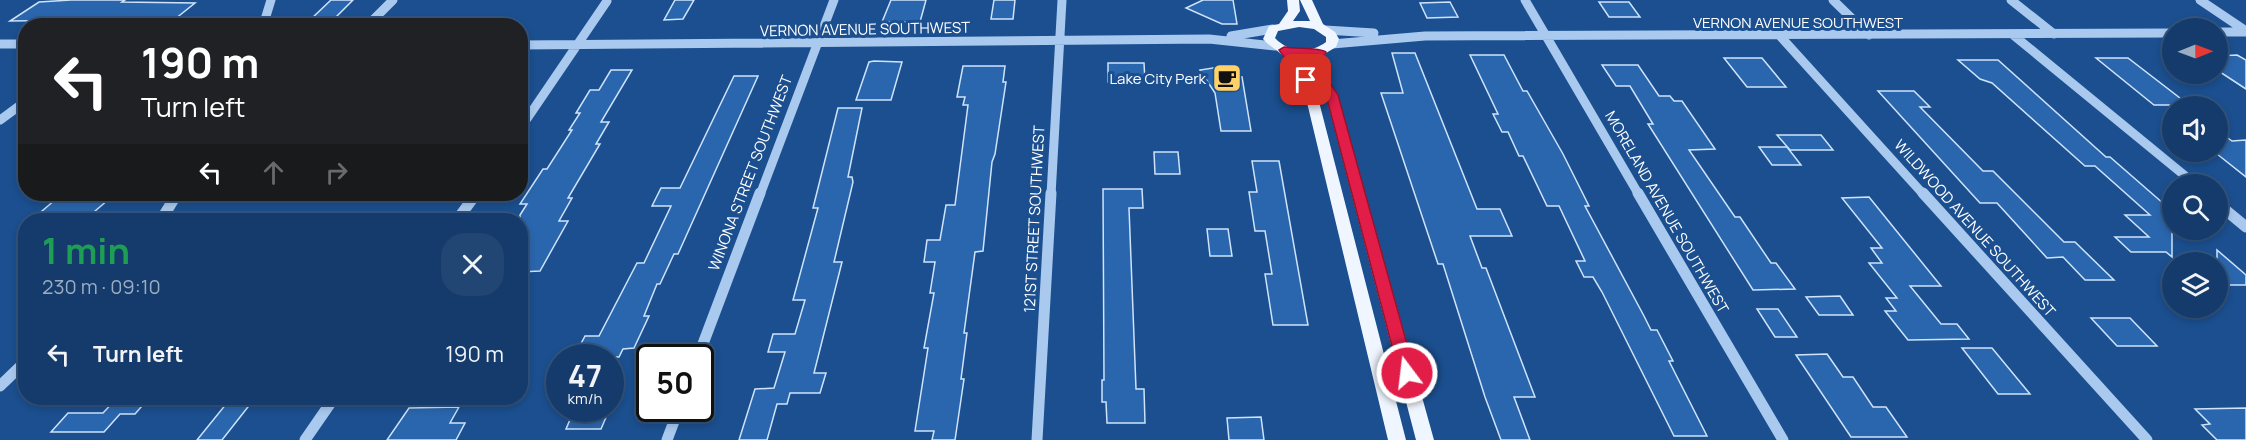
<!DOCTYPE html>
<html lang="en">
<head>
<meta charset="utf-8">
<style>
  :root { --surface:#143b6b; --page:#214673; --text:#f1f3f6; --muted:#9dadc1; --line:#33557e }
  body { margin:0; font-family:Manrope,sans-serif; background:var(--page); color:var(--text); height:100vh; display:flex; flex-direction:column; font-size:22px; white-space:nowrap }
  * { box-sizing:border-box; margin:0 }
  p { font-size:20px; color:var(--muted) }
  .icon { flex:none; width:33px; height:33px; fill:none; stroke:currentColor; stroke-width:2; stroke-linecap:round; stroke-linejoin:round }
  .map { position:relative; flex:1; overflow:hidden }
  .side { position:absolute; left:18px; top:213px; width:510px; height:192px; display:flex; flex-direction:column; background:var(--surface); border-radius:24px; box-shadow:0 3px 9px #0003,0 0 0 2px var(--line) }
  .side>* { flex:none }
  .top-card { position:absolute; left:18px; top:18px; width:510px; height:183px; border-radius:24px; box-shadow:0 3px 9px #0003,0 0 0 2px var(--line); background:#202124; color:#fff; overflow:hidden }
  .needle { width:39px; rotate:89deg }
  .buttons { position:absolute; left:2162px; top:18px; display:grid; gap:12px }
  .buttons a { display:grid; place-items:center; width:66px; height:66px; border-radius:50%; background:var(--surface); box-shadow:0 3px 9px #0003,0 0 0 2px var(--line); font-size:30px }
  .speed { position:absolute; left:546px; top:344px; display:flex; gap:12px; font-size:30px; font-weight:700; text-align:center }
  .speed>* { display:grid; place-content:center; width:78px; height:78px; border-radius:50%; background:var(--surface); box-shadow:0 3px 9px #0003,0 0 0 2px var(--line); line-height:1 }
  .speed small { font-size:15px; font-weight:400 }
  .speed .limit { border:3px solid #111; border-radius:9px; background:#fff; color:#111 }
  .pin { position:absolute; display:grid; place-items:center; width:51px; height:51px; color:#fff; margin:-26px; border-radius:12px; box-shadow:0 3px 9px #0006 }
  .me { position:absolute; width:66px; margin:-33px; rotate:345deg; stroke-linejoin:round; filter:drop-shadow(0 0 4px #0008) }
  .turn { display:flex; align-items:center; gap:21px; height:126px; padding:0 24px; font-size:27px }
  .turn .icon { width:78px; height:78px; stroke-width:2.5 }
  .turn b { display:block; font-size:42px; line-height:51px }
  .lanes { display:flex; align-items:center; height:57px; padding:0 24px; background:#0003; justify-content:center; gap:30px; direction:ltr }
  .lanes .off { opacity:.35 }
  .round { display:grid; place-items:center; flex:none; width:63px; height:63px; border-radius:24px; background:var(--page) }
  .headline { display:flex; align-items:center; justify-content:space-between; height:102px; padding:0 24px }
  h1 { font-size:36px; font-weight:700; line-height:45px; color:#1e9e55 }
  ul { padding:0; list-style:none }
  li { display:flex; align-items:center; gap:18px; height:78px; padding:0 24px }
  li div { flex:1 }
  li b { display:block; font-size:22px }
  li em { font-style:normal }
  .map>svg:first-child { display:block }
  .building { fill:#2a66ad; stroke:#cfe3fa; stroke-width:1.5 }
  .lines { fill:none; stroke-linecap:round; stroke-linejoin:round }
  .minor-far1 { stroke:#a9c9ee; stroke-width:9 }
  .minor { stroke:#a9c9ee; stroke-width:11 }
  .major { fill:#f0f6ff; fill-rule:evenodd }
  .route { fill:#e11d48; stroke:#92132f; stroke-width:1.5 }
  .labels { text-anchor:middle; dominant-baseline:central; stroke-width:6; stroke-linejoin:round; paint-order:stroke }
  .street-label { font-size:15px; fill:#fff; stroke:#1b4f8f }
  .poi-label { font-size:15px; fill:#fff; stroke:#1b4f8f; text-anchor:end }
</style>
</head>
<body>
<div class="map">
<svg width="2246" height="440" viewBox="0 0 2246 440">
  <rect width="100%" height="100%" fill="#1b4f8f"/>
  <path class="building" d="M71,0H125L122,2L195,3L175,19L10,21L39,2Z
    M331,0H353L333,20H310Z
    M675,0H694L683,19L664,20Z
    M891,0H926L920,22H882Z
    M994,0H1015L1013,19H991Z
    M1203,0H1233L1237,24H1222L1186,8Z
    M1450,2L1458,17L1427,18L1420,3Z
    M1599,2H1629L1640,17H1609Z
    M1392,53H1415L1477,209H1500L1512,236H1470L1482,268H1486L1535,397H1514L1530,440H1501L1485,397L1443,264H1438L1381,93H1403Z
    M1470,55H1504L1523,91H1527L1563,154L1589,206H1585L1644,316L1651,330H1657L1673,361H1669L1707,436H1674L1602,292L1593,277H1584L1576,261H1585L1559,206H1547L1523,156H1519L1508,132H1502L1493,114H1498Z
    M2237,55L2246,60V89L2217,70V56Z
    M1724,58H1762L1786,87H1747Z
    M2096,58H2128L2189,105H2154Z
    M1958,60H1998L2106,157H2110L2172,211V257L2166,252H2131L2115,237H2149L2125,215H2150L2095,166H2085L1992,83L1980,79Z
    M874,61L902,62L891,100H856L869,62Z
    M1108,63H1144L1145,81L1108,82Z
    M1602,65H1638L1659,96H1670L1674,101H1682L1715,149L1689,150L1735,217H1740L1771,263H1776L1795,289L1753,290L1648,124H1653L1630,86H1616Z
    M963,66H1005L1003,82H1006L995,154L992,162L983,251L975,252L964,333H967L961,379H964L955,440H932L934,431H915L928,348H924L934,293H930L935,262H924L927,240H940L946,205H955L968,105H963L965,97H957Z
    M1219,67L1224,75L1242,77L1251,131H1221L1215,93L1200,70Z
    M611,70H632L601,122H609L596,144H600L568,198H572L559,221H568L540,271L520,272V215L527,204H520L543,169H547L572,130H569L580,113H576L590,90H599Z
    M734,76H758L678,254H674L660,284H657L644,316H649L634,348L623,349L619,357H574L585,336H599L637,263H644L671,206H652L661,188H680Z
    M1878,91H1914L1930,107H1920L1983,171H1993L2064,242H2075L2114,280H2085L2063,257L2047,258L1997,203H1980Z
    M838,108H862L848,177H852L853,182L834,262H842L814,373H826L820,393H790L787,404H777L767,440H739L755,389L774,388L785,352H768L773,334H795L805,300H793L818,208H813Z
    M2217,130L2232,141L2246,140V177L2217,154Z
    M1777,135H1821L1833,150H1790Z
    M1759,147H1787L1801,165H1772Z
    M1154,152H1178L1180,174H1155Z
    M1252,161H1279L1308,325H1273L1265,274H1272L1265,231H1255L1249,192H1257Z
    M1103,189H1142L1143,208H1129L1136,389H1144L1145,423H1107L1106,402H1102V380H1104Z
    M62,194H115L88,217H35Z
    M1869,197L1941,286H1910L1941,324H1957L1969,339L1908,340L1885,311H1896L1886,298H1897L1869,263H1882L1871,248H1882L1842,198Z
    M1207,229H1228L1232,256H1210Z
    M2217,250L2246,275V285H2226L2217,277Z
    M1840,296L1853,315H1819L1806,297Z
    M1757,309H1778L1797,337H1775Z
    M2091,318H2130L2157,346H2117Z
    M1962,348H1992L2030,394H1998Z
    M1827,354L1843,377H1853L1873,407H1886L1907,437H1851L1796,355Z
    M117,398H149L135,414H120L104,432H51L68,413H103Z
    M231,398H255L222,440H197Z
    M459,407L450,423H465L456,440H387L409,408Z
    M575,408H610L601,429H566Z
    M2246,408V440H2217L2202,425L2210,424L2195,409Z
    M1261,417L1264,440H1229L1227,418Z"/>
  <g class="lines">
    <path class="minor-far1" d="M1525,0L1639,195
      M1833,0L1869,35
      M2011,0L2054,34
      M2200,0L2246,31
      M263,26L271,0
      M367,26L393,0
      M1325,30L1374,33
      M2217,32H2246
      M2012,34L2195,184
      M1231,36L1273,29
      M1780,36L1924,195
      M0,44H26
      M1332,44L1425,36L2172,33
      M520,45L1209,39L1275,46
      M0,120L26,101
      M520,129L607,1
      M760,195L834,0
      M1051,195L1062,0"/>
    <path class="minor" d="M1638,193L1783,440
      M1923,193L2147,440
      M2217,203L2246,227
      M161,220L177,194
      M457,220L476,194
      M698,357L760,193
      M0,386L26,361
      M305,440L334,398
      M667,440L679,408
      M1037,440L1051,193"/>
    <path class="major" d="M1287,0H1299L1300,11L1293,21H1310L1300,0H1312L1323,24L1335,32L1339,39L1336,47L1326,53C1319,71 1328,81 1338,95L1434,440H1416L1326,96L1312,75V57H1296L1316,90L1406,440H1388L1304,90C1297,78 1292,66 1282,55C1276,49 1269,46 1263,39L1269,26L1279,24L1288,11ZM1299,27L1314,29L1326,37V42C1310,54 1289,53 1275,38L1278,31Z"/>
  </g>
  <path class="route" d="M1284,47C1295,49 1320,47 1326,52C1317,69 1328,80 1338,95L1415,373L1413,377H1401L1399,373L1326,95L1311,74L1312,56H1294L1312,80L1302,82L1279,50Z"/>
  <defs>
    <g id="cafe-square" transform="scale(1.5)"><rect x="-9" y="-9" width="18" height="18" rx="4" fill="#ffd166" stroke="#1b4f8f"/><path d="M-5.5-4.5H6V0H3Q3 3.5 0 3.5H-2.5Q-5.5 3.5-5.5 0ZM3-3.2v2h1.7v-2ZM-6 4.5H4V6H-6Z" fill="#111"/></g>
  </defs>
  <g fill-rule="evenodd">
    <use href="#cafe-square" x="1227" y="78"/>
  </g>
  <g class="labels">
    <g class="street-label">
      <text x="1798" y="22">VERNON AVENUE SOUTHWEST</text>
      <text transform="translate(865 29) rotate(-1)">VERNON AVENUE SOUTHWEST</text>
      <text transform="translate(750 173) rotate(-69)">WINONA STREET SOUTHWEST</text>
      <text transform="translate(1667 212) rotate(60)">MORELAND AVENUE SOUTHWEST</text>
      <text transform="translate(1034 219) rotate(-87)">121ST STREET SOUTHWEST</text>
      <text transform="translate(1975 228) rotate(48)">WILDWOOD AVENUE SOUTHWEST</text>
    </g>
    <g class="poi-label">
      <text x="1206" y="78">Lake City Perk</text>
    </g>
  </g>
</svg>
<div class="buttons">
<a><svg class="needle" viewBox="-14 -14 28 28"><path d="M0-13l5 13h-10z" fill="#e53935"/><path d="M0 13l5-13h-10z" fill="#9dadc1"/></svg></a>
<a><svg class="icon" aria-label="sound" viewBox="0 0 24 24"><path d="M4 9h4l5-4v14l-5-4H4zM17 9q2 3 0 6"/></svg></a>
<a><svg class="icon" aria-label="search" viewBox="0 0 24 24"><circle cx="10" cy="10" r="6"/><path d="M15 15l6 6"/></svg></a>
<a><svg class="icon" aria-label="layers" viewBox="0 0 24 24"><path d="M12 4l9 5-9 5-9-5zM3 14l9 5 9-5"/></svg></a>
</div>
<div class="speed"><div>47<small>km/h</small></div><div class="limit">50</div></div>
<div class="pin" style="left:1306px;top:80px;background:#d93025"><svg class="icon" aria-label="arrive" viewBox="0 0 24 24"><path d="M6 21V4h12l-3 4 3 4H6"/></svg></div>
<svg class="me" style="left:1407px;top:373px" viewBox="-20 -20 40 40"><circle r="17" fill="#e11d48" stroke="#fff" stroke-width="3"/><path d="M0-11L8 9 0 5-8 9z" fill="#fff"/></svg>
<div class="top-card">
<div class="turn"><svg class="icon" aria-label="left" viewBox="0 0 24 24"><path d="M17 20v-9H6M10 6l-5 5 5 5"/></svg><div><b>190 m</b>Turn left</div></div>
<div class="lanes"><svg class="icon" aria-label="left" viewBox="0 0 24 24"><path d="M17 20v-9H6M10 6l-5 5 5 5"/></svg><svg class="icon off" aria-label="ahead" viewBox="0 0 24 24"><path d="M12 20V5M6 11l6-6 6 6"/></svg><svg class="icon off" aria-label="right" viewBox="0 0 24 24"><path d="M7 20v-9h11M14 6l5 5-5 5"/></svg></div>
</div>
<section class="side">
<div class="headline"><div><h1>1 min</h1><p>230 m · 09:10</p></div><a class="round"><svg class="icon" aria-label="close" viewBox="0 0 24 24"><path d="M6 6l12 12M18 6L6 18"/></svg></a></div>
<ul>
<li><svg class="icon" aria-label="left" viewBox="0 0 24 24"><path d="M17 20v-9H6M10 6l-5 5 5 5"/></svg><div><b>Turn left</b></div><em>190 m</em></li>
</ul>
</section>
</div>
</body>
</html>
